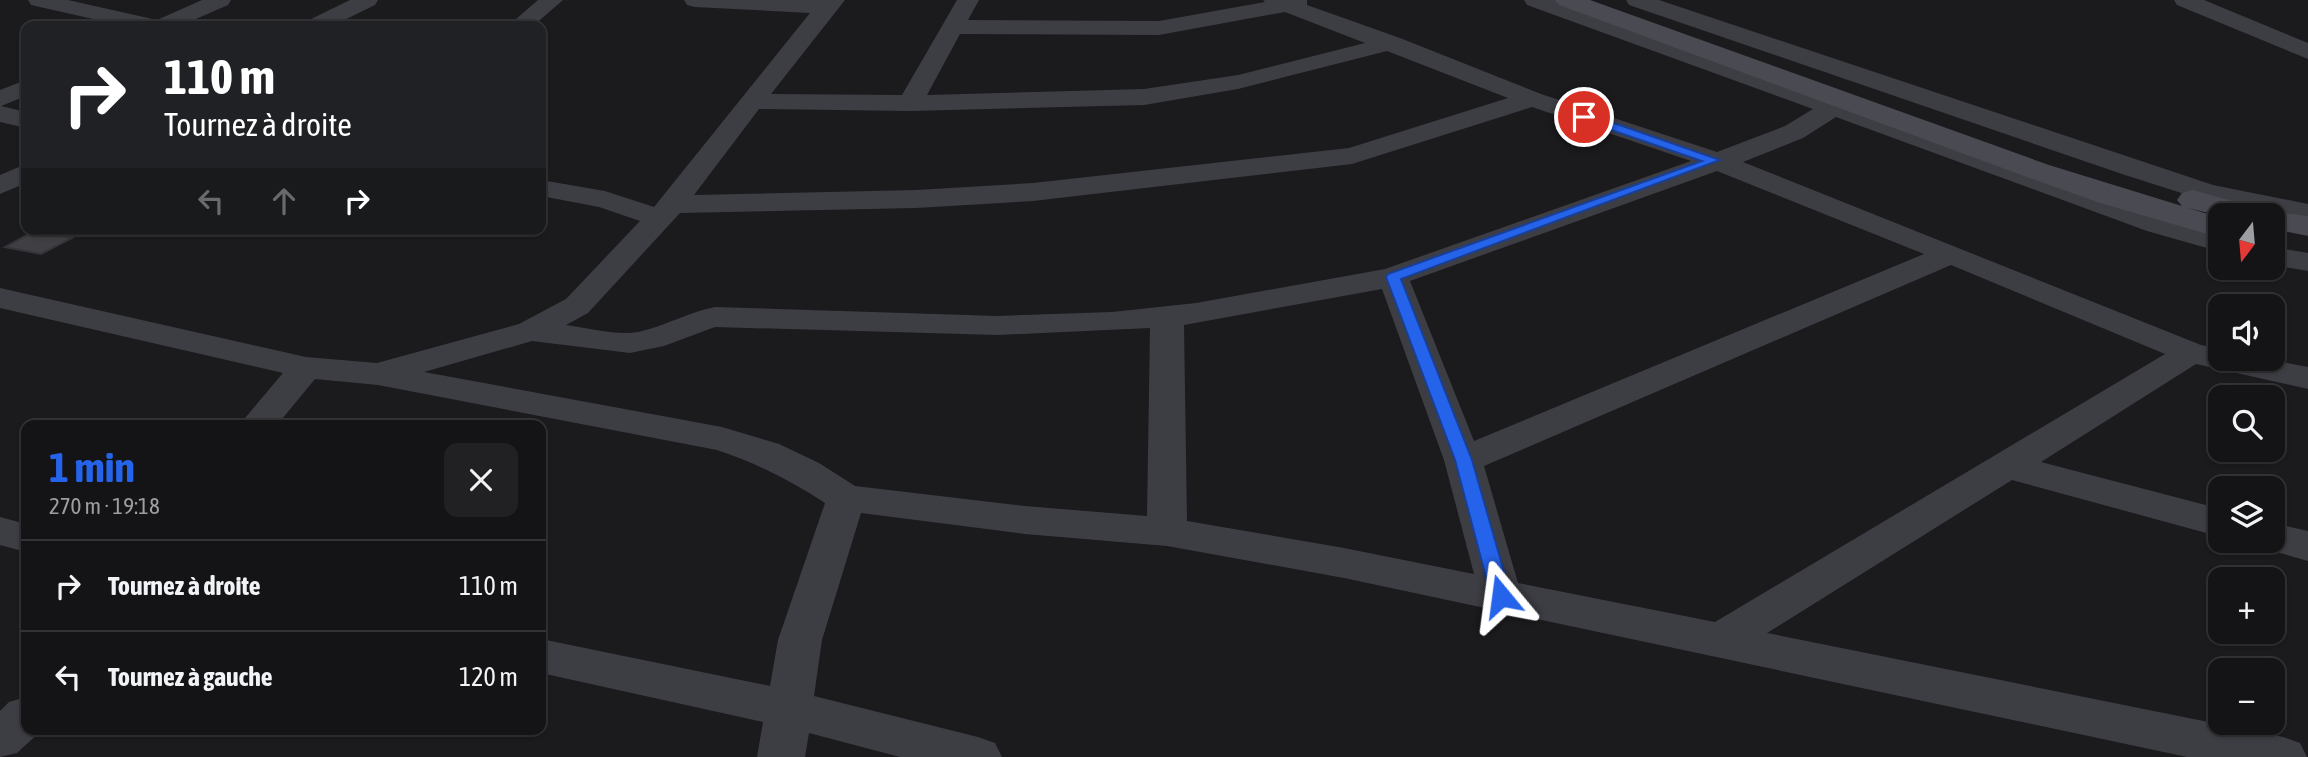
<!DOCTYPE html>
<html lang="fr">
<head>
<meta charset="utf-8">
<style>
  :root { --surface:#141416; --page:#212123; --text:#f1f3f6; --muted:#9d9ea1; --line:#333335; --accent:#2563eb }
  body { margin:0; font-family:"Asap Condensed",sans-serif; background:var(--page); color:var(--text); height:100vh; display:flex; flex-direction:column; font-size:26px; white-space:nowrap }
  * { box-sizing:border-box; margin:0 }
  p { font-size:23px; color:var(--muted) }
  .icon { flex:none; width:38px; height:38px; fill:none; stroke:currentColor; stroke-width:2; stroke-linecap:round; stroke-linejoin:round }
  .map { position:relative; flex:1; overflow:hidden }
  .sheet { position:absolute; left:21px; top:420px; width:525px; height:315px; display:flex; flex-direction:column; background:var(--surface); border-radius:14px; box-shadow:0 2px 5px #0004,0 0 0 2px var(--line) }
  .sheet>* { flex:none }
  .hud { position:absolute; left:21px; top:21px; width:525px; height:214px; border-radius:14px; box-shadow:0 2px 5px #0004,0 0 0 2px var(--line); background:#202124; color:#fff; overflow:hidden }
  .needle { width:46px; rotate:196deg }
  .fabs { position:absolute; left:2208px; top:203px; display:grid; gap:14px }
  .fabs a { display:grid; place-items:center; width:77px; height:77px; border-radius:14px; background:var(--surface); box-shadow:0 2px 5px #0004,0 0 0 2px var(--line); font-size:35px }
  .pin { position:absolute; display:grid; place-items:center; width:60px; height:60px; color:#fff; margin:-30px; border:4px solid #fff; border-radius:50%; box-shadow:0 2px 7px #0007 }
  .me { position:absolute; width:77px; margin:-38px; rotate:344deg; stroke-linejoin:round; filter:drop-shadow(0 0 5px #0008) }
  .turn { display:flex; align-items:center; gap:24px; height:147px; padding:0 28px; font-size:32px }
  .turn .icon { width:91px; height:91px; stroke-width:2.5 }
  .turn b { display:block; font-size:49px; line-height:60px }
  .lanes { display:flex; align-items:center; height:66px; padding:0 28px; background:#0003; justify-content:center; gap:35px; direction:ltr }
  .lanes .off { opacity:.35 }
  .round { display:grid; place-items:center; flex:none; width:74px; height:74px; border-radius:14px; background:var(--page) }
  .summary { display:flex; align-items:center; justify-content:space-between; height:119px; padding:0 28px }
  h1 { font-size:42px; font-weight:700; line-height:52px; color:var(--accent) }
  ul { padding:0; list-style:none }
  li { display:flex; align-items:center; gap:21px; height:91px; padding:0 28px; border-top:2px solid var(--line) }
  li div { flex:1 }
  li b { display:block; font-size:26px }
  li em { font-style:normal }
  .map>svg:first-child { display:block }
  .building { fill:#403f44; stroke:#353439; stroke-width:2 }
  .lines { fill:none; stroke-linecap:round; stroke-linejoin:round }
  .street { fill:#3d3d44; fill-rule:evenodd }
  .secondary { fill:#494a52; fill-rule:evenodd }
  .route { fill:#2563eb; stroke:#184099; stroke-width:2 }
</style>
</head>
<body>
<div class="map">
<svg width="2308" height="757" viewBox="0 0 2308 757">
  <rect width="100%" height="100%" fill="#1b1a1d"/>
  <path class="building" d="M36,230L72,238L41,254L5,247Z"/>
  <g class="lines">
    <path class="street" d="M28,0H68L157,20L202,0H231L228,5L180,26H124L31,5Z
      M350,0H378L375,5L332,26H304L307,21Z
      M538,0H563L533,26H508Z
      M684,0H845L771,94L902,95L957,0H979L968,20L1159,21L1265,2L1263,0H1307V5L1400,38L1541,94L1717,152L1785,126L1813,109L1527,5L1524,0H1556L2167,219L2221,234V252L2147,231L1836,117L1803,138L1743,162L2201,345L2221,349V359H2267L2308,367V389L2196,364L2041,462L2221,509V537L2012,480L1767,633L2283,737L2300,743L2307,757H2187L1344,578L1167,546L1025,534L861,513L822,640L814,696L978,737L995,743L1002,757H900L809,733L805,757H757L763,722L541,673V639L770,686L778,640L825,503C790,480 756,463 717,450L378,385L315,379L277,425H239L283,373L0,308V288L306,357L377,363L519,324L566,299L640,221L599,207L541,196V180L605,191L654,207L810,13L695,7L687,5ZM1285,12L1365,43L1238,75L1144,89L927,95L960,34L1159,35ZM1387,51L1508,98L1349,148L1033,183L916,190L694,195L759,109L910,111L1144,105L1238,89ZM1532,107L1691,161L1385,269L1196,303L1112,312L998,316L715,307C689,312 667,325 642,331C620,337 589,328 566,325L588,313L680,213L916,208L1033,201L1352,164ZM1717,171L1924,254L1474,441L1410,281ZM1951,265L2165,354L1715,622L1518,583L1484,466ZM1382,289L1444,460L1474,574L1344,548L1187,521L1184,325ZM715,327L998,335L1150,328L1147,516L1025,506L855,486L819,463L779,444L722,427L424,372L532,341L630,353L664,346Z
      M1626,0H1659L2213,185L2308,204V222L2197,198L2125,175L1629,5Z
      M2174,0H2204L2308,43V59L2177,5Z
      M26,80V96L1,106L26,112V128L0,122V90Z
      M26,164V183L0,194V175Z
      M2273,247L2308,253V271L2273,265Z
      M0,517L26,524V552L0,545Z
      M2273,523L2308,531V561L2259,547L2255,541H2273Z
      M26,697V730H42L17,753L0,757V711L9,702Z"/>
    <path class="secondary" d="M1555,0H1590L2049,165L2182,206L2177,200L2182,193L2193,190L2268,211L2308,216V236L2273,229V215L2221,216L2188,208L2221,218V238L2100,203L2027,177L1559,5Z"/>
  </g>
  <path class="route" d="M1579,114H1588L1720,160L1401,279L1472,460L1511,596L1508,601L1501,603L1494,601L1491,596L1455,460L1386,277L1388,274L1702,161L1579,119Z"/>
</svg>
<div class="fabs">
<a><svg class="needle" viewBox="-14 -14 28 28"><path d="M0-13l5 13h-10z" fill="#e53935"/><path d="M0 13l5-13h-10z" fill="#9d9ea1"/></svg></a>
<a><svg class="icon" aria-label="sound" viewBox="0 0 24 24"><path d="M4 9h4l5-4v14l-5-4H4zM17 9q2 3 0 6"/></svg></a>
<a><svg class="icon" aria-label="search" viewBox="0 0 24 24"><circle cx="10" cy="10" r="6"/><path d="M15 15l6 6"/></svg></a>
<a><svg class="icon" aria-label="layers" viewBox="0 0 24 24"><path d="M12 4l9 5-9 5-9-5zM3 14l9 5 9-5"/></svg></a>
<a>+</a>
<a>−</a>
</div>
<div class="pin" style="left:1584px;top:117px;background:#d93025"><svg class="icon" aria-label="arrive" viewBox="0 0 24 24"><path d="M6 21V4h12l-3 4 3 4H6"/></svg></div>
<svg class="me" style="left:1501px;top:596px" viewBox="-20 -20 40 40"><path d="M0-17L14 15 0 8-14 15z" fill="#2563eb" stroke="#fff" stroke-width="4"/></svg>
<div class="hud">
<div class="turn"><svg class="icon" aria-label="right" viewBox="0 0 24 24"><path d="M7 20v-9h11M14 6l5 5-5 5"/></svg><div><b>110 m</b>Tournez à droite</div></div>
<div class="lanes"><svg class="icon off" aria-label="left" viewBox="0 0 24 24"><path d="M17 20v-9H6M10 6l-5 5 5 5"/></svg><svg class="icon off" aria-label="ahead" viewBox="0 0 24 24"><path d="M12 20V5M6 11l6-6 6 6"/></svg><svg class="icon" aria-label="right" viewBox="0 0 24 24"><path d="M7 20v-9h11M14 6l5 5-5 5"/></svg></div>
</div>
<section class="sheet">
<div class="summary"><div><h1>1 min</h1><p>270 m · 19:18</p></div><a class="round"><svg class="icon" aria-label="close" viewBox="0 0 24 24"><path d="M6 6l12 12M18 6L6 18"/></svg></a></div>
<ul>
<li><svg class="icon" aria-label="right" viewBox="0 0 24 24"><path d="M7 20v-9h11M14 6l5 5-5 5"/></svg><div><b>Tournez à droite</b></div><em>110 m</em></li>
<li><svg class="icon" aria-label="left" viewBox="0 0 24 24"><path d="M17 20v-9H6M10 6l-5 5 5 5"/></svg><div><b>Tournez à gauche</b></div><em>120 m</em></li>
</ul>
</section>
</div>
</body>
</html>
